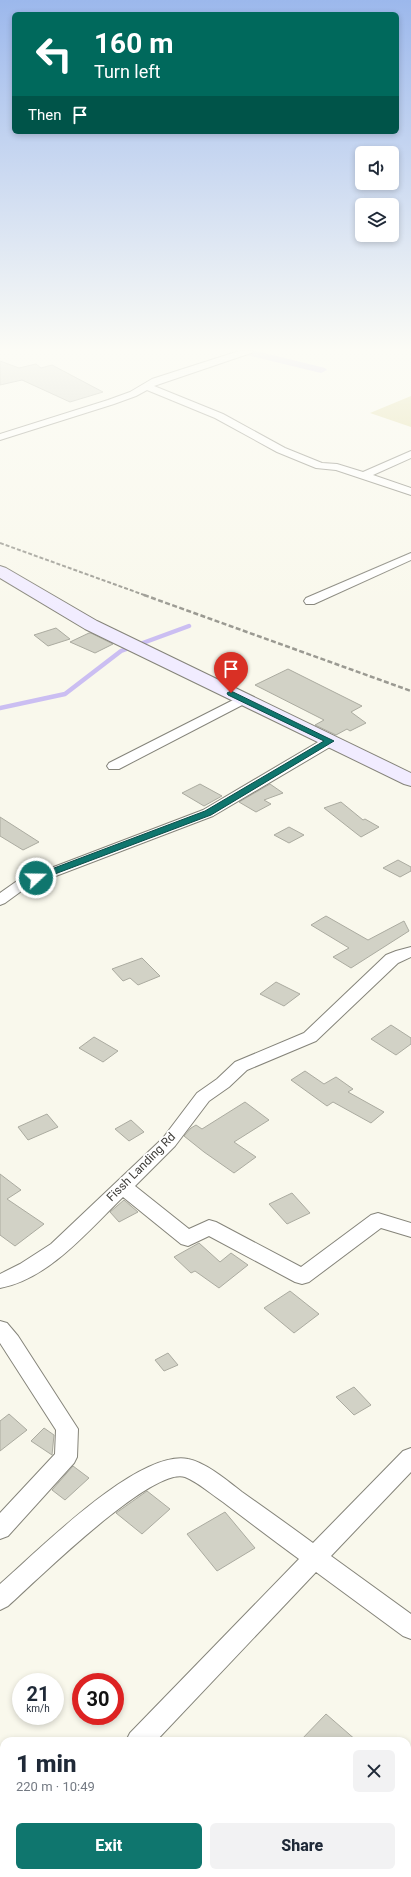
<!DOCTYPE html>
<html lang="en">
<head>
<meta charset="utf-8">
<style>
  :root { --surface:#fff; --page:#f2f2f3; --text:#1f2937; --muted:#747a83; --accent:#0f766e }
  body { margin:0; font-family:Roboto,sans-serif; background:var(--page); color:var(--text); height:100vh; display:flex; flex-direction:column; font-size:15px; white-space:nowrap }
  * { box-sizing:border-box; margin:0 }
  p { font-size:13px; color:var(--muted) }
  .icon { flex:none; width:22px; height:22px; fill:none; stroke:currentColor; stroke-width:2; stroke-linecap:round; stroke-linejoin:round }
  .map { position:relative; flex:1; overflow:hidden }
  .sheet { position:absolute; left:0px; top:1737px; width:411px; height:140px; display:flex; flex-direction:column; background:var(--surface); border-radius:12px 12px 0 0; box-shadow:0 2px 6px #0003 }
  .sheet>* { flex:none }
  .guide { position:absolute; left:12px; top:12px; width:387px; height:122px; border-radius:6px; box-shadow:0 2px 6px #0003; background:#00695c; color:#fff; overflow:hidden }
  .controls { position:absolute; left:355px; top:146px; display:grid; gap:8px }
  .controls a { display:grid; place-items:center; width:44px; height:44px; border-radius:6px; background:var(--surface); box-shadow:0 2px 6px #0003; font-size:20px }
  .speed { position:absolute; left:12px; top:1673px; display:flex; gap:8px; font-size:20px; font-weight:700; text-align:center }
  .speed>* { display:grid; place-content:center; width:52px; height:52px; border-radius:50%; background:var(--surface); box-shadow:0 2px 6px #0003; line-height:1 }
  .speed small { font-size:10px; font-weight:400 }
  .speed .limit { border:6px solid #d22; background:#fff; color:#111 }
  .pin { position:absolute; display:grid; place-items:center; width:34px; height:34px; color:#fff; margin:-41px -17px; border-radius:50% 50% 50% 0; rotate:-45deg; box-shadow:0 0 4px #0007 }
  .pin .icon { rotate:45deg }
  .me { position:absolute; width:44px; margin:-22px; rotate:69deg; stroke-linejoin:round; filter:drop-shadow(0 0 3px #0008) }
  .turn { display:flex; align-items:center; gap:14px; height:84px; padding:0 16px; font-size:18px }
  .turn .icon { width:52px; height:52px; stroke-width:2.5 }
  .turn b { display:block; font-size:28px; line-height:34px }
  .then { display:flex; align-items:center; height:38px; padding:0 16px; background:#0003; gap:8px; font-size:15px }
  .round { display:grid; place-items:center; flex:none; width:42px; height:42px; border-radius:6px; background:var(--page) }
  .summary { display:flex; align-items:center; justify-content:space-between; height:68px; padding:0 16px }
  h1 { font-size:24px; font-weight:800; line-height:30px }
  .primary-button { display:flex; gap:8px; margin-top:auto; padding:8px 16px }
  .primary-button a { flex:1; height:46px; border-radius:6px; background:var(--accent); color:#fff; font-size:16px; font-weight:800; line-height:46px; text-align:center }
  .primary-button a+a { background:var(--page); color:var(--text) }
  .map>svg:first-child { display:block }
  .green { fill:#dfd99d }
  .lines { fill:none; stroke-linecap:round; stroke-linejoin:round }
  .stream { stroke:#cbbef2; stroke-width:4.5 }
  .canal { fill:#cbbef2; fill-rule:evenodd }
  .building { fill:#d2d2c6; stroke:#ababa0 }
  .minor-casing { stroke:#85847a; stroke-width:2 }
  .secondary-casing { stroke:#85847a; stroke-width:2 }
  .minor { fill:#fff; fill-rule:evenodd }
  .secondary { fill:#f1ecff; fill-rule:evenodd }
  .rail-far1 { stroke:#9b9a92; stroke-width:2; stroke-dasharray:4 2; stroke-linecap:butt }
  .rail { stroke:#9b9a92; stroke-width:2.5; stroke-dasharray:5 2.5; stroke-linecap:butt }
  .route { fill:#0f766e; stroke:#0a4d48 }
  .labels { text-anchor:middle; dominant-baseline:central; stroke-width:3.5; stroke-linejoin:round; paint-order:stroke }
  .street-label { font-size:12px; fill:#3e3d39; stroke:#fff }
</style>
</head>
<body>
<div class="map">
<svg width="411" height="1877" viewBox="0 0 411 1877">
  <rect width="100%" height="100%" fill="#f9f8ec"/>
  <path class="green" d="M411,396V427L370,413Z"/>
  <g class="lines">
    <path class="stream" d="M0,708L65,694L121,651L189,626"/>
    <path class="canal" d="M237,351H256L325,368L327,370L321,373L238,353Z"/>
  </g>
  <path class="building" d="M0,361L19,368L36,364L41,368L52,365L103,392L70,402L22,380L0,385Z
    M56,628L70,639L48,646L34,635Z
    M89,633H91L113,644L95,653L70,642Z
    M288,669L362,706L351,712L366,723L350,731L347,729L336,735L315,725L324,720L255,685Z
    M200,784L222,796L204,806L182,793Z
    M270,784L283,793L264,800L271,804L256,812L239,802Z
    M341,802L363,820L365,819L379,827L361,837L357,834L324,808Z
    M0,817L39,842L23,850L0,836Z
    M289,827L304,835L289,843L274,835Z
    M398,860L411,867V871L400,877L383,868Z
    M326,916L368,940L404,921L409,931L351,968L333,957L349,948L311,925Z
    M142,958L160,976L138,985L130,978L123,981L112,969Z
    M276,982L300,994L284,1006L260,994Z
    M391,1025L411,1038V1044L396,1055L371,1039Z
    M94,1037L118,1051L103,1062L79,1048Z
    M305,1071L324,1084L336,1077L353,1089L348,1092L384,1112L371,1123L333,1102L327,1106L291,1080Z
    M245,1102L269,1120L234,1142L256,1157L234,1173L204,1152L184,1136L191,1128L196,1125L202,1129Z
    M47,1114L58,1127L28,1140L18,1127Z
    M131,1120L144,1132L129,1141L115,1129Z
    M0,1174L21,1190L7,1199L44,1224L15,1246L0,1235Z
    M292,1193L310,1213L287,1224L269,1204Z
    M124,1200L138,1212L119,1222L110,1212Z
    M199,1243L220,1262L231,1253L248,1265L219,1288L195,1271L191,1273L174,1257Z
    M290,1291L319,1314L294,1333L264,1308Z
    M168,1353L178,1365L164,1371L155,1360Z
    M354,1387L371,1405L354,1415L336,1397Z
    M9,1414L27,1430L0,1451V1421Z
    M44,1428L54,1435L52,1455L31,1441Z
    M73,1466L89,1478L65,1500L52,1490Z
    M147,1491L170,1509L142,1534L116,1513Z
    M225,1512L255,1548L217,1571L187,1534Z
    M326,1714L357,1741H300Z"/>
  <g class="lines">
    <g class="minor-casing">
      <path id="minor" d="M239,351H253L251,353L154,386L223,414L285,448L322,463L337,464L363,472L411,451V458L373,475L411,488V495L336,470L316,468L277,452L215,418L147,390L136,396L114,404L0,440V434L108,400L130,392L152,379Z
        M411,553V560L314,604H306L304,601L306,598Z
        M243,695L248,696L250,699L248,702L119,769H109L107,766L109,763Z
        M330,737L335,738L337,741L335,744L213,816L27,887L5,903L0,905V893L17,881L203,810L325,738Z
        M411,947V957L398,963L316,1041L247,1070L229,1087L209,1101L175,1146L135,1186L189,1229L209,1220L216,1222L301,1267L371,1215L378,1213L411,1223V1237L381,1228L309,1282L302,1284L295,1282L209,1236L188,1246L181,1244L123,1197C89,1230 49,1279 0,1288V1274L20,1264L51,1244L163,1138L197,1093L217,1079L235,1062L304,1033L386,955L396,951Z
        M0,1321L7,1323L18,1336L78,1429L77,1457L74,1463L8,1536L0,1539V1513L55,1454L56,1430L0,1343Z
        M411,1448V1472L331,1556L411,1614V1639L403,1636L316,1572L156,1741H126L130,1733L299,1559C273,1540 248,1521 223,1502C211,1494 198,1482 185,1477C152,1466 35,1582 8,1606L0,1610V1584C37,1552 138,1449 188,1459C205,1462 228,1481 242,1492C266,1509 290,1526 313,1543L403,1451Z
        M4,1863V1873H26L25,1877H0V1869Z"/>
    </g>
    <g class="secondary-casing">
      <path id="secondary" d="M0,566L6,568L97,621L411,773V786L404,784L85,629L0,578Z"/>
    </g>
    <use href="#minor" class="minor"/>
    <use href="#secondary" class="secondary"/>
    <path class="rail-far1" d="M0,543L147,596"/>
    <path class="rail" d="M144,595L411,691"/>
  </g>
  <linearGradient id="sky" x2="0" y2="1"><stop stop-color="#9cb8ec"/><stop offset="0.57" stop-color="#fcfcf6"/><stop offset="1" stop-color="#fcfcf6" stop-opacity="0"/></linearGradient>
  <rect width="411" height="614" fill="url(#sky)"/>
  <path class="route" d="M231,691L334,741L211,815L39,880H33V876L205,811L324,741L228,695L227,693Z"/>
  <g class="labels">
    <g class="street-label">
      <text transform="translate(141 1167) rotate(-45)">Fissh Landing Rd</text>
    </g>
  </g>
</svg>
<div class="controls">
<a><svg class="icon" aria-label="sound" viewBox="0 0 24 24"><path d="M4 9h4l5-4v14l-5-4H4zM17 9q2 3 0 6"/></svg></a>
<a><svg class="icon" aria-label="layers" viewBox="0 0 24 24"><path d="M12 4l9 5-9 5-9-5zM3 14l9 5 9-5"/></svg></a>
</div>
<div class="speed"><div>21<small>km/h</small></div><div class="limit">30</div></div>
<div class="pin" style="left:231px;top:693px;background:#d93025"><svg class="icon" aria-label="arrive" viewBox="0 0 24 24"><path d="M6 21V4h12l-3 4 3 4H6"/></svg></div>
<svg class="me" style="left:36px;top:878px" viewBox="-20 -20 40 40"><circle r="17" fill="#0f766e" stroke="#fff" stroke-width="3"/><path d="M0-11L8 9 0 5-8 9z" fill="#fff"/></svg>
<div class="guide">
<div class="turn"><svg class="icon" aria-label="left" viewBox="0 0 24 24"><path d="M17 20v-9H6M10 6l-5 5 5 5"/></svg><div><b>160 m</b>Turn left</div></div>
<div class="then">Then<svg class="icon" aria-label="arrive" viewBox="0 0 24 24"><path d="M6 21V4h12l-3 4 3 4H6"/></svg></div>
</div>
<section class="sheet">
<div class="summary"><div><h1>1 min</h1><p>220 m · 10:49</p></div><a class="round"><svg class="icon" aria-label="close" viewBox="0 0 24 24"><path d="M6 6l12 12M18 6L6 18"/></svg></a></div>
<div class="primary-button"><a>Exit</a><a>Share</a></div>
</section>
</div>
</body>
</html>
